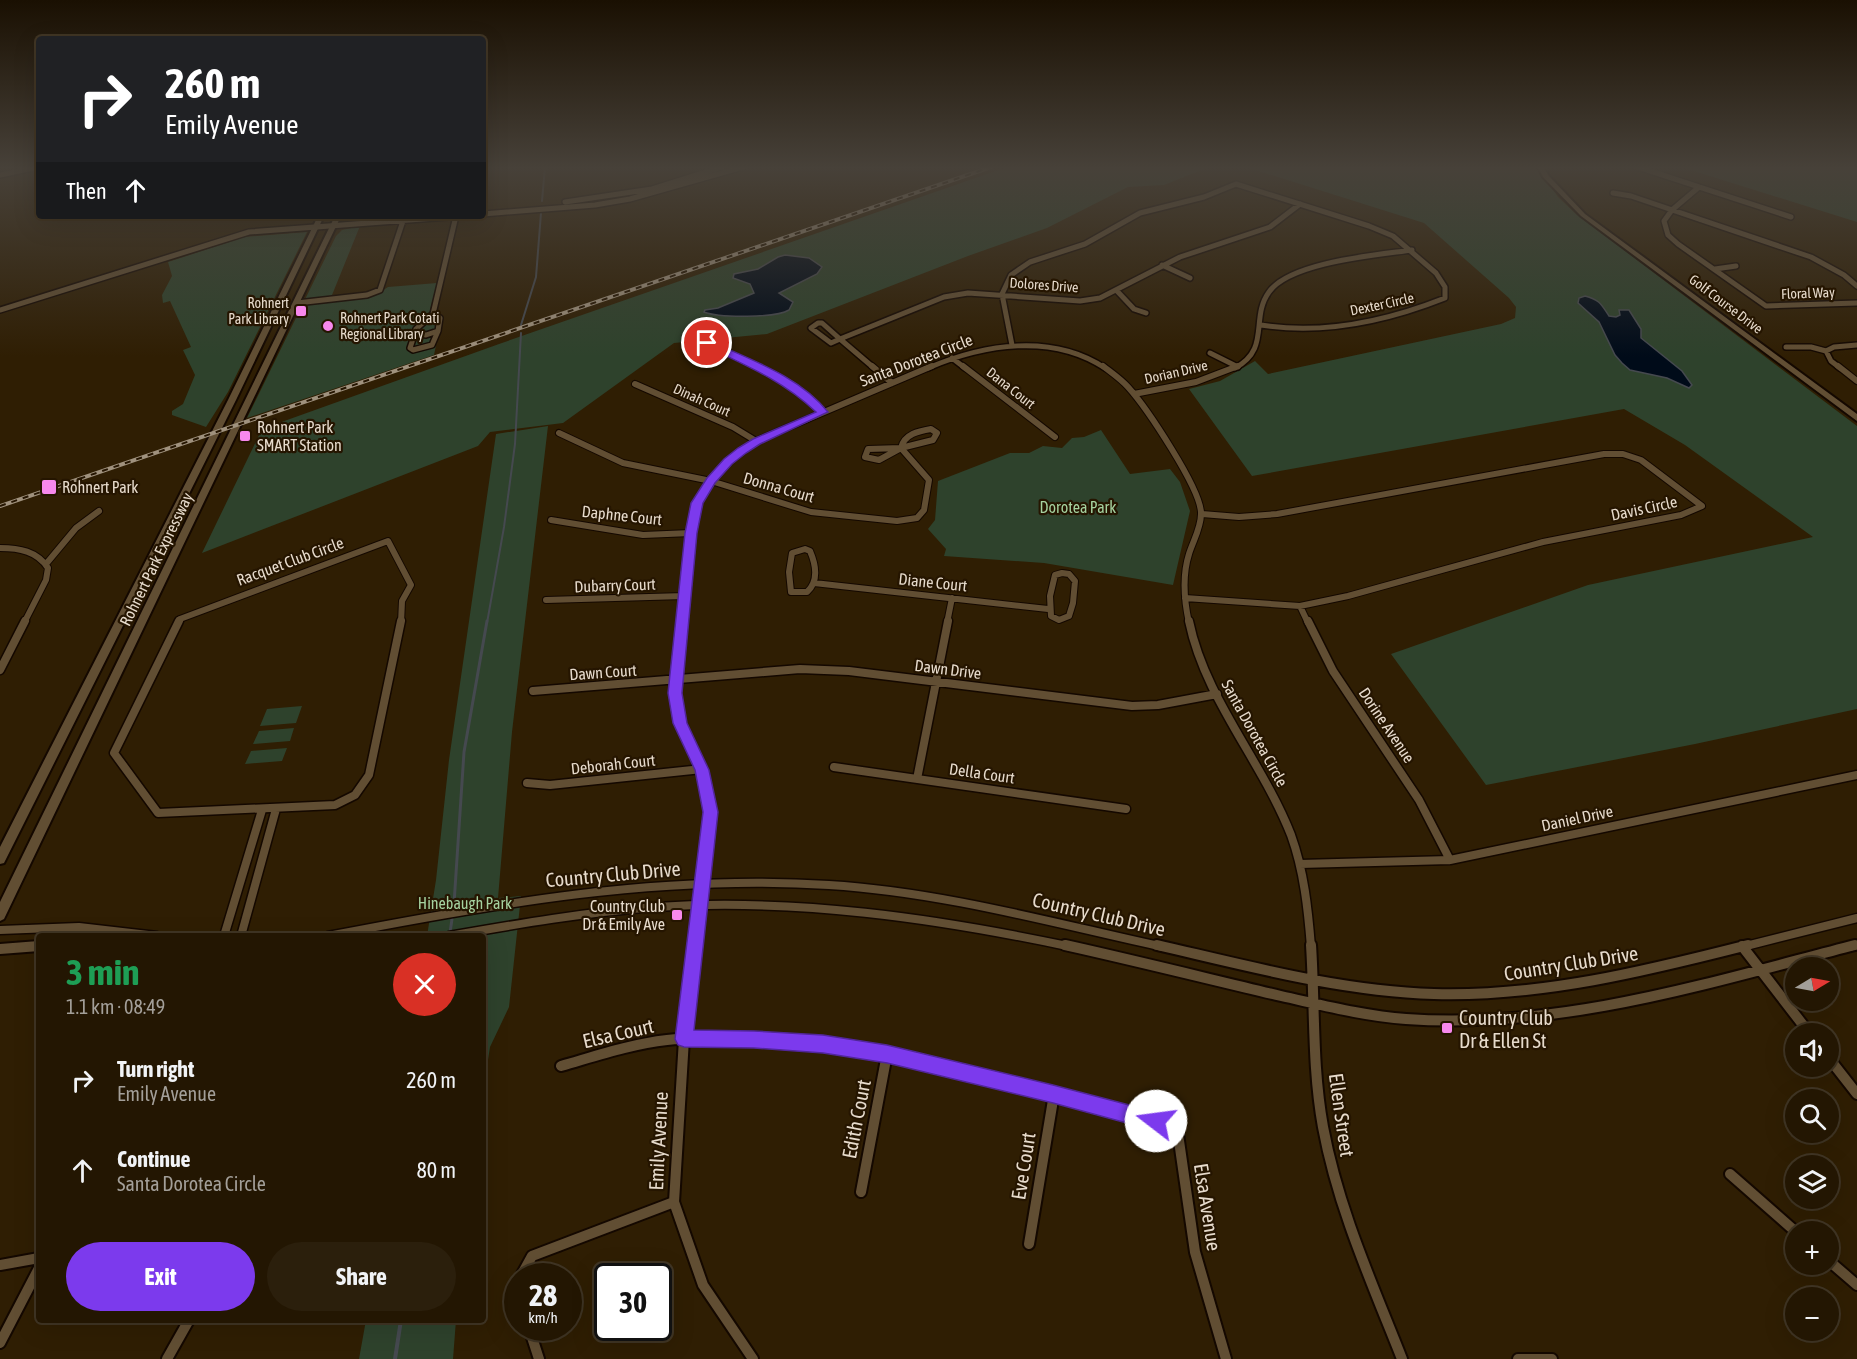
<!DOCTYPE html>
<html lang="en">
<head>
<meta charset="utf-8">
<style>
  :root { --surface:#231602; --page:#2b1f0c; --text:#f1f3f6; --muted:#a39f99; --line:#403524; --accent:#7c3aed }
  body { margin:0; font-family:"Asap Condensed",sans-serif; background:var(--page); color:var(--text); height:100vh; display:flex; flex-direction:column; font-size:22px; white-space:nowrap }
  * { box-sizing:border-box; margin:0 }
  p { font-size:20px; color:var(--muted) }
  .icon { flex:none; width:33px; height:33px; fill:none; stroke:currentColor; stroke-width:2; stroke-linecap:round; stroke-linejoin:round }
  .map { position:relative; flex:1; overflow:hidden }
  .details { position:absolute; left:36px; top:933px; width:450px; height:390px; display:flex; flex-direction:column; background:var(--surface); border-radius:6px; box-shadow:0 6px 24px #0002,0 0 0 2px var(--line) }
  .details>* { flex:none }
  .guide { position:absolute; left:36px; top:36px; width:450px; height:183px; border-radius:6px; box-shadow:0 6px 24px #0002,0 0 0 2px var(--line); background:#202124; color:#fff; overflow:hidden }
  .needle { width:39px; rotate:80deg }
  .controls { position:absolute; left:1785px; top:957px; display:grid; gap:12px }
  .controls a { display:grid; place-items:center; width:54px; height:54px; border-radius:50%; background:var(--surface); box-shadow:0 6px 24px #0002,0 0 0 2px var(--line); font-size:30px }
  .speed { position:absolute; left:504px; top:1263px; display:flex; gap:12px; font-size:30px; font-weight:700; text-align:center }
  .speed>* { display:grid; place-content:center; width:78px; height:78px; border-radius:50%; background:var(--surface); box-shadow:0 6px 24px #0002,0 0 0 2px var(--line); line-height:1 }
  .speed small { font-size:15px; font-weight:400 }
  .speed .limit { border:3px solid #111; border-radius:9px; background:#fff; color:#111 }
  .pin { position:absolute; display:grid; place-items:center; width:51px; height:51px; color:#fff; margin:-26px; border:3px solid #fff; border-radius:50%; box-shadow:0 2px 6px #0007 }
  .me { position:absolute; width:66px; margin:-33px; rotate:285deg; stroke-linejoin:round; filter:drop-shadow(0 0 4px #0008) }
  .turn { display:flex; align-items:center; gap:21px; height:126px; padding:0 30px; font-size:27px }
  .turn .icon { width:78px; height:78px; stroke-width:2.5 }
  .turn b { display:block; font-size:42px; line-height:51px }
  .then { display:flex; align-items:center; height:57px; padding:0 30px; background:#0003; gap:12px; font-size:22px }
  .round { display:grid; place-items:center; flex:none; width:63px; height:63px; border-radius:32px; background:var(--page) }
  .headline { display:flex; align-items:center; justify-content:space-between; height:102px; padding:0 30px }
  h1 { font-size:36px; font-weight:700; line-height:45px; color:#1e9e55 }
  .primary-button { display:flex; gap:12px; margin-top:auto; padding:12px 30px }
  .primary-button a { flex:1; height:69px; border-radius:36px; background:var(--accent); color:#fff; font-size:24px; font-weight:700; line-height:69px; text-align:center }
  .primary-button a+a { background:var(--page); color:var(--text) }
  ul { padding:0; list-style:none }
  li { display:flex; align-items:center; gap:18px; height:90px; padding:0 30px }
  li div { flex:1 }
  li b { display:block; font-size:22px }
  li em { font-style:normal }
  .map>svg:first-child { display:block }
  .green { fill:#2e422c }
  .water { fill:#000b19; stroke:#45494f; stroke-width:1.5 }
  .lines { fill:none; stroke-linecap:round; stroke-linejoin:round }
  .stream-far2 { stroke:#45494f; stroke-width:2 }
  .stream-far1 { stroke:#45494f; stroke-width:3 }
  .stream { stroke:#45494f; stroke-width:4 }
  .street-far3-casing { stroke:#140800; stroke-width:8 }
  .street-far2-casing { stroke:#140800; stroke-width:8 }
  .street-far1-casing { stroke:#140800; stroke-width:11 }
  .street-casing { stroke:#140800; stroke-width:14 }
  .secondary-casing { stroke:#140800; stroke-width:4 }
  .street-far3 { stroke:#614e33; stroke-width:5 }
  .street-far2 { stroke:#614e33; stroke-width:6 }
  .street-far1 { stroke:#614e33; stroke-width:8 }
  .street { stroke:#614e33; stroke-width:10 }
  .secondary { fill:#614e33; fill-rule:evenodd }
  .rail-casing { stroke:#9f917d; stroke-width:4 }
  .rail { stroke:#251500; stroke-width:2; stroke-dasharray:6; stroke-linecap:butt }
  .route { fill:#7c3aed; stroke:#51269a; stroke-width:1.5 }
  .poi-dot { fill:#f788ec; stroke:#251500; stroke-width:2 }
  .labels { text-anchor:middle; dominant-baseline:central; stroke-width:4.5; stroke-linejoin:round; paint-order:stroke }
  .far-street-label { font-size:14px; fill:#e7dbcc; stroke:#251500 }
  .far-poi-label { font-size:14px; fill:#e7dbcc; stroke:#251500; text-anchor:end }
  .street-label { font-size:16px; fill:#e7dbcc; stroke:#251500 }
  .poi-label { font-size:16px; fill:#e7dbcc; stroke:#251500; text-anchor:start }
  .park-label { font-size:16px; fill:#a5d29f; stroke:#251500 }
  .near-street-label { font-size:20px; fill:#e7dbcc; stroke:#251500 }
  .near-poi-label { font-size:20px; fill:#e7dbcc; stroke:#251500; text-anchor:start }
</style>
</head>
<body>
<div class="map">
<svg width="1857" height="1359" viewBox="0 0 1857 1359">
  <rect width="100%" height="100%" fill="#2f1e03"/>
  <path class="green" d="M1007,167H1209L1164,185L1128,187L1047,228L968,256L767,334L674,343L563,423L490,432L478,446L202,553L262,429L499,344Z
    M1246,167H1537L1558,197L1576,214L1857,426V709L1695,744L1486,785L1391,654L1588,585L1813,537L1685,445L1624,409L1252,476L1189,389L1220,381L1255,361L1268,374L1501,324L1515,318L1516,307L1509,298L1424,223Z
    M1681,167H1857V222Z
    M360,226L330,300L374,296L388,287L437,283L429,314L442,316L434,355L247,418L336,236L342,230Z
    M307,232L228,392L206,427L172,415V411L183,404L195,375L183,350L191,347L170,301L163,303L162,295L172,276L168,262L245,237Z
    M548,426L512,732L498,898L521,896L509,1007L490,1047L483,1092V936H427L436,880L449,760L496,434Z
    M1101,430L1130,474L1170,469L1180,482L1190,511L1173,585L1044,563L944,556L946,549L928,529L935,520L938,481L1010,453H1029L1043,446L1062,448L1072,438L1084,437Z
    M302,706L296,723L260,726L267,709Z
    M294,728L290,741L253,744L259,731Z
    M287,748L282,761L245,764L251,751Z
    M366,1320H456L453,1359H359Z"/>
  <path class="water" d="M785,255L809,258L822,267L817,274L779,293L793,302L789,310C776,318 719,318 704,312L705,310L718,308L754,293L750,284L733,278L734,274L758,269L778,257Z
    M1585,296C1600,300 1601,304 1609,316L1616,317L1620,315L1619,310H1629L1641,329V338L1682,371L1692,385L1689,388L1667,378L1630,370L1622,363L1615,355L1599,322L1578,303L1579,298Z"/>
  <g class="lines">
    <path class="stream-far2" d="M542,201L545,167
      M521,325L536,277L541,213
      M487,623L504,527L515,444L521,333"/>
    <path class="stream-far1" d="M454,904L464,752L487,621
      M450,933L452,919"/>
    <path class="stream" d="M395,1359L401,1320"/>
    <g class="street-far3-casing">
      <path id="street-far3" d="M1638,167L1791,217
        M0,175L38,167
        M1699,187L1672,210L1664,221L1668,235L1678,244L1766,306L1857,303
        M1613,193L1631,196L1811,257L1844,275L1857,286
        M565,202L652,189L722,167
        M483,214L595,205L630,199L743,167
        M1162,265L1190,278
        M1715,269L1736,266
        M1117,291L1134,309L1146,313
        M297,303L367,295L380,290L403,221
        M0,310L249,232L462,216
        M433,314L440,318L438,331L426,335L415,333L416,329Z
        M433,314L456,216
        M818,323H822L840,339L831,343L811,328Z
        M415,333L410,348L413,350L432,345L438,331
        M707,343L760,368
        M1012,345L1002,294L1011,275L1030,262L1085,244L1140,213L1204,197L1236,184L1369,226L1393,236L1436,273L1445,287V298C1387,321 1323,335 1261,325
        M1786,347H1811L1826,351
        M1210,353L1238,367
        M952,358L965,368
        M874,368L840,339L944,297L968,293L1080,301L1100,298L1180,257L1270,227L1300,204
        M928,368C984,344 1052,333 1105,368
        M1235,368C1271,349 1250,318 1269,292C1290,262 1377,255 1412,250
        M1840,368L1831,361L1826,351L1834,347L1857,345"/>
    </g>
    <g class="street-far2-casing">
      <path id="street-far2" d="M757,366L799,390L823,412
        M872,366L892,383
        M963,366L1055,437
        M1103,366C1112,373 1121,379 1128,387C1146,407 1202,490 1201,514C1201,528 1193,541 1189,554C1182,576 1184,600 1189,623
        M1838,366L1857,381
        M635,384L733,427L756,441
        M1134,394L1196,382L1238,366
        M931,429L937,433L933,440L901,448C904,434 919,431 931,429Z
        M559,433L623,463L711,481L811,512L897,521L917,518L924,510L929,480L901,448
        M901,448L879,460L865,457L868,449Z
        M551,520L643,535L691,533
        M0,548C19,548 37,551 48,568L46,580L24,623
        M805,549L810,551C816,565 819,581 807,592H791L789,572L792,553Z
        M46,564L76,528L99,511
        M1062,573L1069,574L1075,581L1073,603L1069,616L1059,620L1051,616L1050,596L1055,575Z
        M814,583L1048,609
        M1185,598L1300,606L1348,596L1543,542L1681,515L1702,506L1641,460L1623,454H1604L1277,514L1239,517L1202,514
        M546,600L684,596
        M1300,606L1308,623
        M178,623L180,619L388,541L411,585L402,601L401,623
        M681,623L691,533L697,503L704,490L728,461L756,441L932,366
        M947,623L952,598"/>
    </g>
    <g class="street-far1-casing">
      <path id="street-far1" d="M179,621L114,753L158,813L335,805L355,795L369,775L401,621
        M681,621L675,680L676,706L680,723L702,769L711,811L695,947
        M1189,621C1205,699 1262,761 1291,835C1304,871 1308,909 1311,947
        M1308,621L1333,671L1419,800L1450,860
        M0,670L25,621
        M533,691L800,669L849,671L1132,706L1158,705L1217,694
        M834,767L1126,809
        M917,779L948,621
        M527,783L550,785L702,769
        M1300,864L1450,860L1857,775
        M0,930L79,927L157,936
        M224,936L262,810
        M241,936L276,809
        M328,936C493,904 660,874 829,885C942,892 1053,923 1163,947
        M449,936C518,924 587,912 656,907C796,898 935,918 1072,947
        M27,947L39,946
        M1742,947L1857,918
        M1849,947L1857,945"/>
    </g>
    <g class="street-casing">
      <path id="street" d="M695,945L684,1039L674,1202L703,1285L753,1359
        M1065,945C1137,961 1209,979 1281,996C1322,1005 1364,1016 1406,1019C1560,1030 1708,983 1855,945
        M1157,945C1248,966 1340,991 1434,994C1541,997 1646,971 1748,945
        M1311,945C1315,1006 1312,1067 1323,1127C1338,1208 1372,1283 1402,1359
        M1742,946L1810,1034
        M0,949L39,946
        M1828,1057L1857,1094
        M561,1066C596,1056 631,1044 667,1040C696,1037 725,1039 754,1040C899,1046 1038,1089 1177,1127L1195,1252L1226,1359
        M1730,1174L1796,1232
        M861,1192L887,1054
        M1029,1244L1054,1094
        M1828,1260L1857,1285
        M0,1265L39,1258
        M521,1276L532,1256L674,1202
        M518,1285V1288
        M529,1328L539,1359
        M0,1343L39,1268
        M167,1359L189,1320
        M1518,1359H1552"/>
    </g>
    <g class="secondary-casing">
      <path id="secondary" d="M1538,167H1544L1548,175L1585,214L1857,414V421L1581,216L1543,177Z
        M318,216H324L236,400L4,863L0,864V847L228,400Z
        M335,216H341L4,919L0,921V902Z"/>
    </g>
    <use href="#street-far3" class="street-far3"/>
    <use href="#street-far2" class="street-far2"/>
    <use href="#street-far1" class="street-far1"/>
    <use href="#street" class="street"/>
    <use href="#secondary" class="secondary"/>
    <g class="rail-casing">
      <path id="rail" d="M0,506L991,167"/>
    </g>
    <use href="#rail" class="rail"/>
  </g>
  <linearGradient id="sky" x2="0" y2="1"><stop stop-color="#1a1002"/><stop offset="0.47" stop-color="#474139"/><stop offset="1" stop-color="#474139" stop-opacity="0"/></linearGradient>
  <rect width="1857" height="357" fill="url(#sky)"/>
  <path class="route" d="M703,341H710C751,360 799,376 828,412L760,444L746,453L732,464L715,483L703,503L697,533L682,693L687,723L709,770L718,812L694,1030L754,1031L823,1035L887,1045L1053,1085L1156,1112L1163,1115L1165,1121L1163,1128L1156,1131L1053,1103L887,1063L823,1053L754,1048L684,1047L678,1045L675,1039L703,812L695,770L673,723L668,693L685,533L691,503L707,478L724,459L738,448L753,439L816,412C782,380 745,365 703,345Z"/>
  <g class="poi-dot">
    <rect x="295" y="305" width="12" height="12" rx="3"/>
    <circle cx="328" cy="326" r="6"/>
    <rect x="239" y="430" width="12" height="12" rx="3"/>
    <rect x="41" y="479" width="16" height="16" rx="3"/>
    <rect x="671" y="909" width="12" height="12" rx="3"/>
    <rect x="1441" y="1022" width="12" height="12" rx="3"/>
  </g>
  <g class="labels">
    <g class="far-street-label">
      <text transform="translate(1044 285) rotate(4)">Dolores Drive</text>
      <text transform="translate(1808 293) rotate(-2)">Floral Way</text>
      <text transform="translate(1382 304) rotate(-12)">Dexter Circle</text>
      <text transform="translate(1726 304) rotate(37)">Golf Course Drive</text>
      <text transform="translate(1176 372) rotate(-13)">Dorian Drive</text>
      <text transform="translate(1011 388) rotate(38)">Dana Court</text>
      <text transform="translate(702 400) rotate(24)">Dinah Court</text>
    </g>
    <g class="far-poi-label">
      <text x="289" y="303">Rohnert<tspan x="289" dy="16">Park Library</tspan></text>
      <text x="340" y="318" text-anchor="start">Rohnert Park Cotati<tspan x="340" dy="16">Regional Library</tspan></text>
    </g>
    <g class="street-label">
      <text transform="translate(916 360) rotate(-21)">Santa Dorotea Circle</text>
      <text transform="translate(779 487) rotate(16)">Donna Court</text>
      <text transform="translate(1644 508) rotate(-12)">Davis Circle</text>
      <text transform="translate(622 515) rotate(6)">Daphne Court</text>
      <text transform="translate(156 559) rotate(-64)">Rohnert Park Expressway</text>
      <text transform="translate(290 561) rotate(-20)">Racquet Club Circle</text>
      <text transform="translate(933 582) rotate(6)">Diane Court</text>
      <text transform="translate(615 585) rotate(-2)">Dubarry Court</text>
      <text transform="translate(948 669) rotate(7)">Dawn Drive</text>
      <text transform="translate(603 672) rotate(-4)">Dawn Court</text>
      <text transform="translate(1387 725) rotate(56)">Dorine Avenue</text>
      <text transform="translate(1255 733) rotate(61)">Santa Dorotea Circle</text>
      <text transform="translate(613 764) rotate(-6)">Deborah Court</text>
      <text transform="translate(982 773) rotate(8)">Della Court</text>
      <text transform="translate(1577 818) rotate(-12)">Daniel Drive</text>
    </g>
    <g class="poi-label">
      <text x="257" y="427">Rohnert Park<tspan x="257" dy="18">SMART Station</tspan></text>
      <text x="62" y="487">Rohnert Park</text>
      <text x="665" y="906" text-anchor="end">Country Club<tspan x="665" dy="18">Dr &amp; Emily Ave</tspan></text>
    </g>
    <g class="park-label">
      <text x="1078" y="507">Dorotea Park</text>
      <text x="465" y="903">Hinebaugh Park</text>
    </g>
    <g class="near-street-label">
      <text transform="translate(613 874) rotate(-5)">Country Club Drive</text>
      <text transform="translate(1099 914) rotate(13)">Country Club Drive</text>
      <text transform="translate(1571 963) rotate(-9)">Country Club Drive</text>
      <text transform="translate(618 1033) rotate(-13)">Elsa Court</text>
      <text transform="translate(1342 1115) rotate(82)">Ellen Street</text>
      <text transform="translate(856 1119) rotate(-79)">Edith Court</text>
      <text transform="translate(658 1141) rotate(-87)">Emily Avenue</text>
      <text transform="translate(1023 1166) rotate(-81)">Eve Court</text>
      <text transform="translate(1208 1207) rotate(81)">Elsa Avenue</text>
    </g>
    <g class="near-poi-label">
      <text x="1459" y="1017">Country Club<tspan x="1459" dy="23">Dr &amp; Ellen St</tspan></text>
    </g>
  </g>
</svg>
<div class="controls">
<a><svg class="needle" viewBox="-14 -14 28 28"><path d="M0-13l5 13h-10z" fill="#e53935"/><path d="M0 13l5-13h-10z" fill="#a39f99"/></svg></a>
<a><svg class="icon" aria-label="sound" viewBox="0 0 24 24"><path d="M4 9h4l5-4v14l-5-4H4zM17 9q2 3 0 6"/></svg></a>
<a><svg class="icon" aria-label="search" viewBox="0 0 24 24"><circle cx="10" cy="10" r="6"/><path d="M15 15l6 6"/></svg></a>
<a><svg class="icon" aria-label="layers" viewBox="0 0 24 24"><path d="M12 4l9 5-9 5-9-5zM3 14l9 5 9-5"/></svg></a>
<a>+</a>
<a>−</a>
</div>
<div class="speed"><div>28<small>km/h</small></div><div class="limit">30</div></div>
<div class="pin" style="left:707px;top:343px;background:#d93025"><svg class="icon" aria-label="arrive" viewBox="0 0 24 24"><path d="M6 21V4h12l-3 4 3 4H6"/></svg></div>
<svg class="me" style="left:1156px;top:1121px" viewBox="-20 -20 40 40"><circle r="19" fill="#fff"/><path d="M0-13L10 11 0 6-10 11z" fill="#7c3aed"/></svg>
<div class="guide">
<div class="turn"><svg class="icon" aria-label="right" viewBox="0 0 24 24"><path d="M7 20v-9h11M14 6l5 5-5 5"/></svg><div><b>260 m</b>Emily Avenue</div></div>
<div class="then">Then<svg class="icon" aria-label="ahead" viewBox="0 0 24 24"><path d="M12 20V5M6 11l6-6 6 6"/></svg></div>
</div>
<section class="details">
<div class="headline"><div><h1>3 min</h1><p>1.1 km · 08:49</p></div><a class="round" style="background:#d93025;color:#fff"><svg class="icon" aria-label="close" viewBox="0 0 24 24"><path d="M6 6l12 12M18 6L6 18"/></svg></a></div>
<ul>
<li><svg class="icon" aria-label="right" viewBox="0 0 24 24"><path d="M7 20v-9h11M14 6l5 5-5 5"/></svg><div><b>Turn right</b><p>Emily Avenue</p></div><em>260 m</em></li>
<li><svg class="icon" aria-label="ahead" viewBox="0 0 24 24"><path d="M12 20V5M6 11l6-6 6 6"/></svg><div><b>Continue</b><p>Santa Dorotea Circle</p></div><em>80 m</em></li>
</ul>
<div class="primary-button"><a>Exit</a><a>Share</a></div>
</section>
</div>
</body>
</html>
